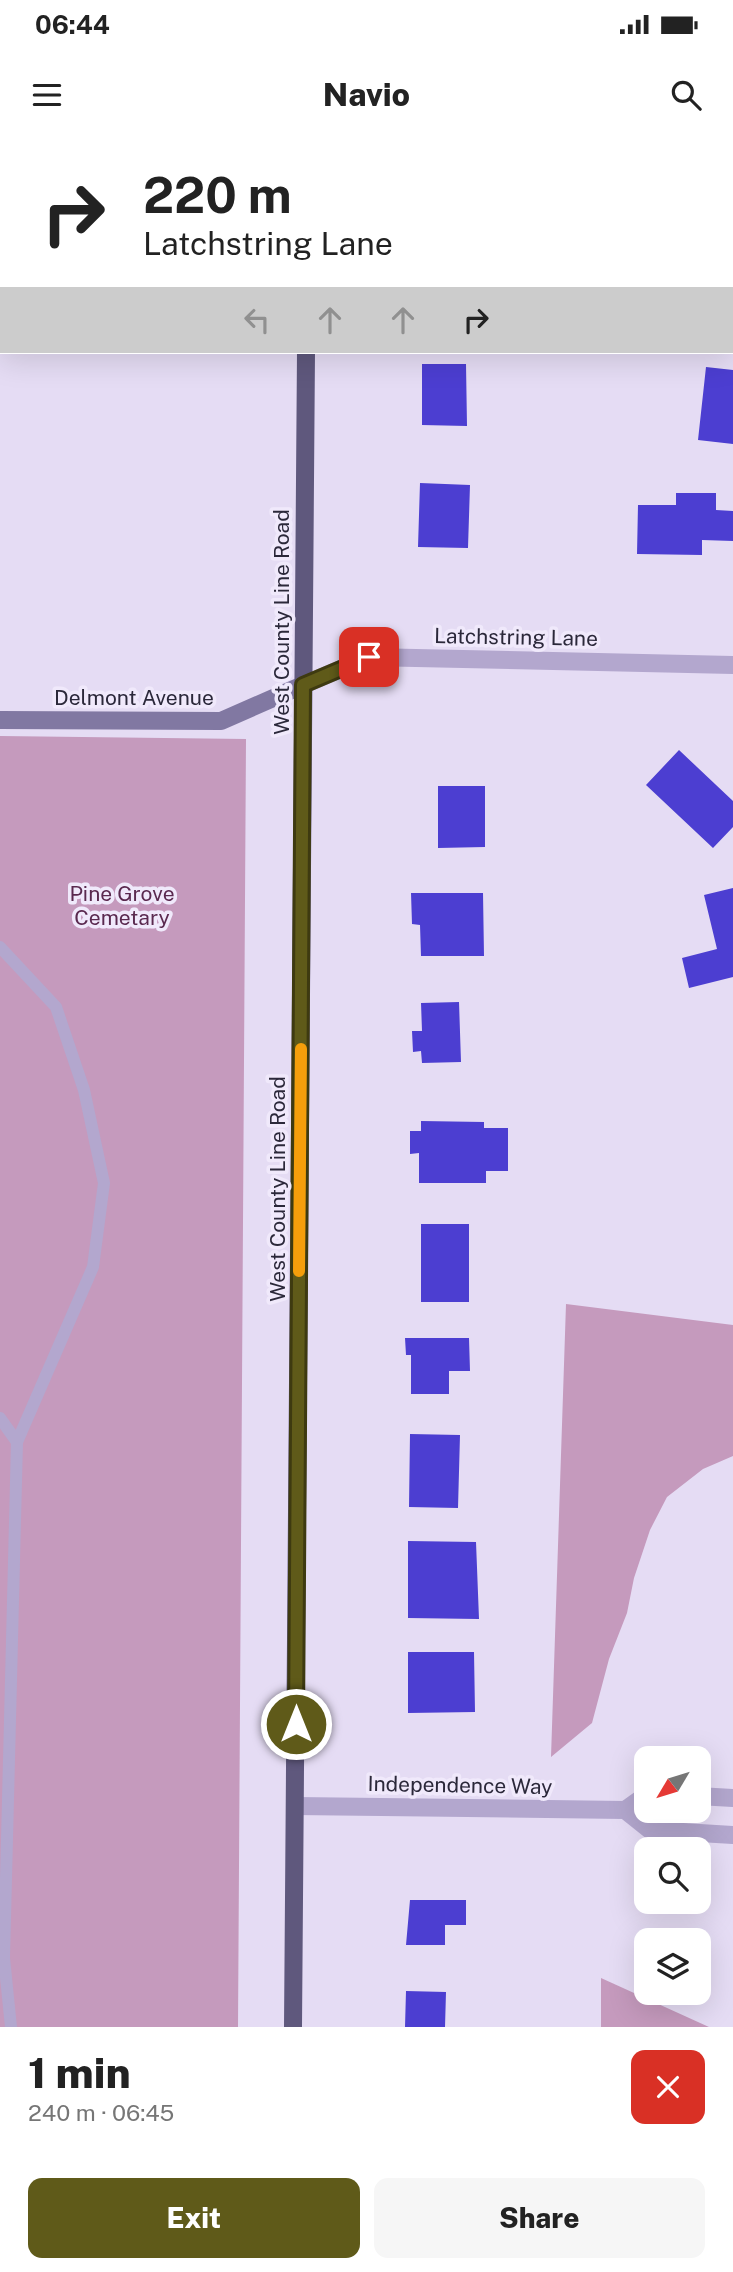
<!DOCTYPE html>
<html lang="en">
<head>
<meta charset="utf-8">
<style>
  :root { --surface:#fff; --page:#f6f6f6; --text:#222; --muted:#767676; --accent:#5f5a19 }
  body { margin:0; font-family:"Public Sans",sans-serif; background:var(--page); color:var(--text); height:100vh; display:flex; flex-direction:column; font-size:26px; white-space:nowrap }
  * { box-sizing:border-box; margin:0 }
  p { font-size:23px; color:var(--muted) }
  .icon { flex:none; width:38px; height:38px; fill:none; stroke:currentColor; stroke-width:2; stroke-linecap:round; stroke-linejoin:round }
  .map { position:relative; height:1887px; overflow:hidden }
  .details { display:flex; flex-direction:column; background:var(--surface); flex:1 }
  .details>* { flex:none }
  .banner { position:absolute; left:0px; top:0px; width:733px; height:214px; box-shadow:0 7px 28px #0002; background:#fff; color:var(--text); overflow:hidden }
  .needle { width:46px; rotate:232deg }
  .controls { position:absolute; left:634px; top:1606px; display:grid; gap:14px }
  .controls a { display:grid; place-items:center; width:77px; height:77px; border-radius:14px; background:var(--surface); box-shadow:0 7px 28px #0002; font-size:35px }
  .pin { position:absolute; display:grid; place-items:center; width:60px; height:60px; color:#fff; margin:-30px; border-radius:14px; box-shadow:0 4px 10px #0006 }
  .me { position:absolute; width:77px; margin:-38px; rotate:0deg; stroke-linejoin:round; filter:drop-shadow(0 0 5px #0008) }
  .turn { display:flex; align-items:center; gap:24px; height:147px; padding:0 28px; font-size:32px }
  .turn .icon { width:91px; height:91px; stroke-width:2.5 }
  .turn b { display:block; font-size:49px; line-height:60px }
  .lanes { display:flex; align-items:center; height:66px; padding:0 28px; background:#0003; justify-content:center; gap:35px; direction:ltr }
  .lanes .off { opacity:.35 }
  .round { display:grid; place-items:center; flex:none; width:74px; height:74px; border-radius:14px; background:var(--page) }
  .head { display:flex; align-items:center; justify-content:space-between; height:119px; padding:0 28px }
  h1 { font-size:42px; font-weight:800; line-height:52px }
  .action { display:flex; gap:14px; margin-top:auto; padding:14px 28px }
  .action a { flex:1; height:80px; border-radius:14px; background:var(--accent); color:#fff; font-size:28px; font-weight:800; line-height:80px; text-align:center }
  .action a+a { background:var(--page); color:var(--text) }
  .status { display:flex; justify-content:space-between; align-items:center; height:49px; padding:0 35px; background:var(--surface); direction:ltr }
  .status svg { height:19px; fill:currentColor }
  header { display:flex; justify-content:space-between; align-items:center; height:91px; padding:0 28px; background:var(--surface); font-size:32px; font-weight:800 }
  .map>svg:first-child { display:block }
  .green { fill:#c59abd }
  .building { fill:#4c3ed1 }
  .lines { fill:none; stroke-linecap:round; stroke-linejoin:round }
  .lane { stroke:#b3a7ce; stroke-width:12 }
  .street { stroke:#b3a7ce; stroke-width:18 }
  .secondary { stroke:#8178a2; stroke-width:18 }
  .primary { stroke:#5f587d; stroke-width:18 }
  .route-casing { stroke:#3e3a10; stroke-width:18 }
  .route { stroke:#5f5a19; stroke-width:12 }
  .slow { stroke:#f59e0b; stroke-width:12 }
  .labels { text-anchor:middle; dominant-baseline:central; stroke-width:7; stroke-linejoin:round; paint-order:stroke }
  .street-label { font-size:21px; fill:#2b283a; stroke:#f0e9fb }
  .park-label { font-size:21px; fill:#5a294f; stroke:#f0e9fb }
</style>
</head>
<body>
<div class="status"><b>06:44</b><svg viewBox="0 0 49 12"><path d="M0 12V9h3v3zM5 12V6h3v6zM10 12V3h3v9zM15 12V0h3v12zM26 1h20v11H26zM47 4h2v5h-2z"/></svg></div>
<header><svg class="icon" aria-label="menu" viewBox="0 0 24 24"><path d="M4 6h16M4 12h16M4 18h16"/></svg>Navio<svg class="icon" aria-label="search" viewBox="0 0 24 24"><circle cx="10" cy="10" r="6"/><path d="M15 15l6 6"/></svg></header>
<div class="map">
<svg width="733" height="1887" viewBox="0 0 733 1887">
  <rect width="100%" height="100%" fill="#e5dcf4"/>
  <path class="green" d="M0,596L246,599L238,1887H0Z
    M566,1164L733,1185V1316L703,1329L667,1357L650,1390L634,1438L627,1473L609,1519L592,1583L551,1617Z
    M601,1838L709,1887H601Z"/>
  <path class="building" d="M422,224H466L467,286L422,285Z
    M706,227L733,230V304L698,300Z
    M420,343L470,345L468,408L418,407Z
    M676,353H716V370L733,371V401L702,400V415L637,414L638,365H676Z
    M679,610L733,661V687L713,708L646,645Z
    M438,646H485V707L438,708Z
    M733,748V837L689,848L682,818L717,809L704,755Z
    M411,753H483L484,816H421L420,785L412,784Z
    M459,862L461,922L422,923L421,911L413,912L412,891H422L421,863Z
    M421,981L484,982V988H508V1031H486V1043H419V1013L410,1014V991H421Z
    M421,1084H469V1162H421Z
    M405,1198H469L470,1231H449V1254H411V1215H406Z
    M410,1294L460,1295L458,1368L409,1367Z
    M408,1401L476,1402L479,1479L408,1478Z
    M408,1512H474L475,1572L408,1573Z
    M410,1760H466V1785H445V1805H406Z
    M406,1851L446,1852L445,1887H405Z"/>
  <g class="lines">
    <path class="lane" d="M0,807L56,867L84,950L104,1043L93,1127L17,1302L4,1818L11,1887
      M0,1278L17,1302"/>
    <path class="street" d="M303,545L369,517L733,525
      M646,1655L625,1670L650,1690L733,1695
      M698,1656L733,1658
      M295,1666L625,1670"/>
    <path class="secondary" d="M0,580L221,581L303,545"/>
    <path class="primary" d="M308,2V0
      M293,1887L306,212"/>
  </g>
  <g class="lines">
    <g class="route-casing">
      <path id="route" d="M296,1584L303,545L369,517"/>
    </g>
    <use href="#route" class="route"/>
    <path class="slow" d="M299,1131L301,909"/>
  </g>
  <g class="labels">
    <g class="street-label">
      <text transform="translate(281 482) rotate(-90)">West County Line Road</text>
      <text transform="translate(516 497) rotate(1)">Latchstring Lane</text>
      <text x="134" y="557">Delmont Avenue</text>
      <text transform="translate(277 1049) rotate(-90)">West County Line Road</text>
      <text transform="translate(460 1645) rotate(1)">Independence Way</text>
    </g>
    <g class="park-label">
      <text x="122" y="753">Pine Grove<tspan x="122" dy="24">Cemetary</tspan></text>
    </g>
  </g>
</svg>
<div class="controls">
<a><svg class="needle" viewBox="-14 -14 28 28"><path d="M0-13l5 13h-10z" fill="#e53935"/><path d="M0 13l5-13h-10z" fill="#767676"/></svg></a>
<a><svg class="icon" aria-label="search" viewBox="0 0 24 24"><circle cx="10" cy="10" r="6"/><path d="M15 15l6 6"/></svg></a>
<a><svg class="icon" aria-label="layers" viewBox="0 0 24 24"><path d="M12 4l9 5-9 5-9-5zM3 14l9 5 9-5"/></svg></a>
</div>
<div class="pin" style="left:369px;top:517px;background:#d93025"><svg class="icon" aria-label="arrive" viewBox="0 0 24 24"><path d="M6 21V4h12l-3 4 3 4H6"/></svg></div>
<svg class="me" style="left:296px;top:1584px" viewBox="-20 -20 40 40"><circle r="17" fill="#5f5a19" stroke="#fff" stroke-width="3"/><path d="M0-11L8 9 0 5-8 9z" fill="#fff"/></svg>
<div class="banner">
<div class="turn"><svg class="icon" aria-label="right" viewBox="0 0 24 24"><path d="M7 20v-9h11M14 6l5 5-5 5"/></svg><div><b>220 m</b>Latchstring Lane</div></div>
<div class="lanes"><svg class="icon off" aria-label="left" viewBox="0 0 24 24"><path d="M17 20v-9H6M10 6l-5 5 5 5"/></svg><svg class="icon off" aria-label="ahead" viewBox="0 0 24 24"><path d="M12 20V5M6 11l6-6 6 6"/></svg><svg class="icon off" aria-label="ahead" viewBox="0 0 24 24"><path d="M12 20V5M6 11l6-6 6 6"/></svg><svg class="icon" aria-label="right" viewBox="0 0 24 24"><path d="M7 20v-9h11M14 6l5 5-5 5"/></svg></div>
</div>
</div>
<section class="details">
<div class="head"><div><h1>1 min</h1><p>240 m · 06:45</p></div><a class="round" style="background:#d93025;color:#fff"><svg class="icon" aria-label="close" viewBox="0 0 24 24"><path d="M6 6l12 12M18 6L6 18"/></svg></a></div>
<div class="action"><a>Exit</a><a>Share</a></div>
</section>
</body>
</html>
